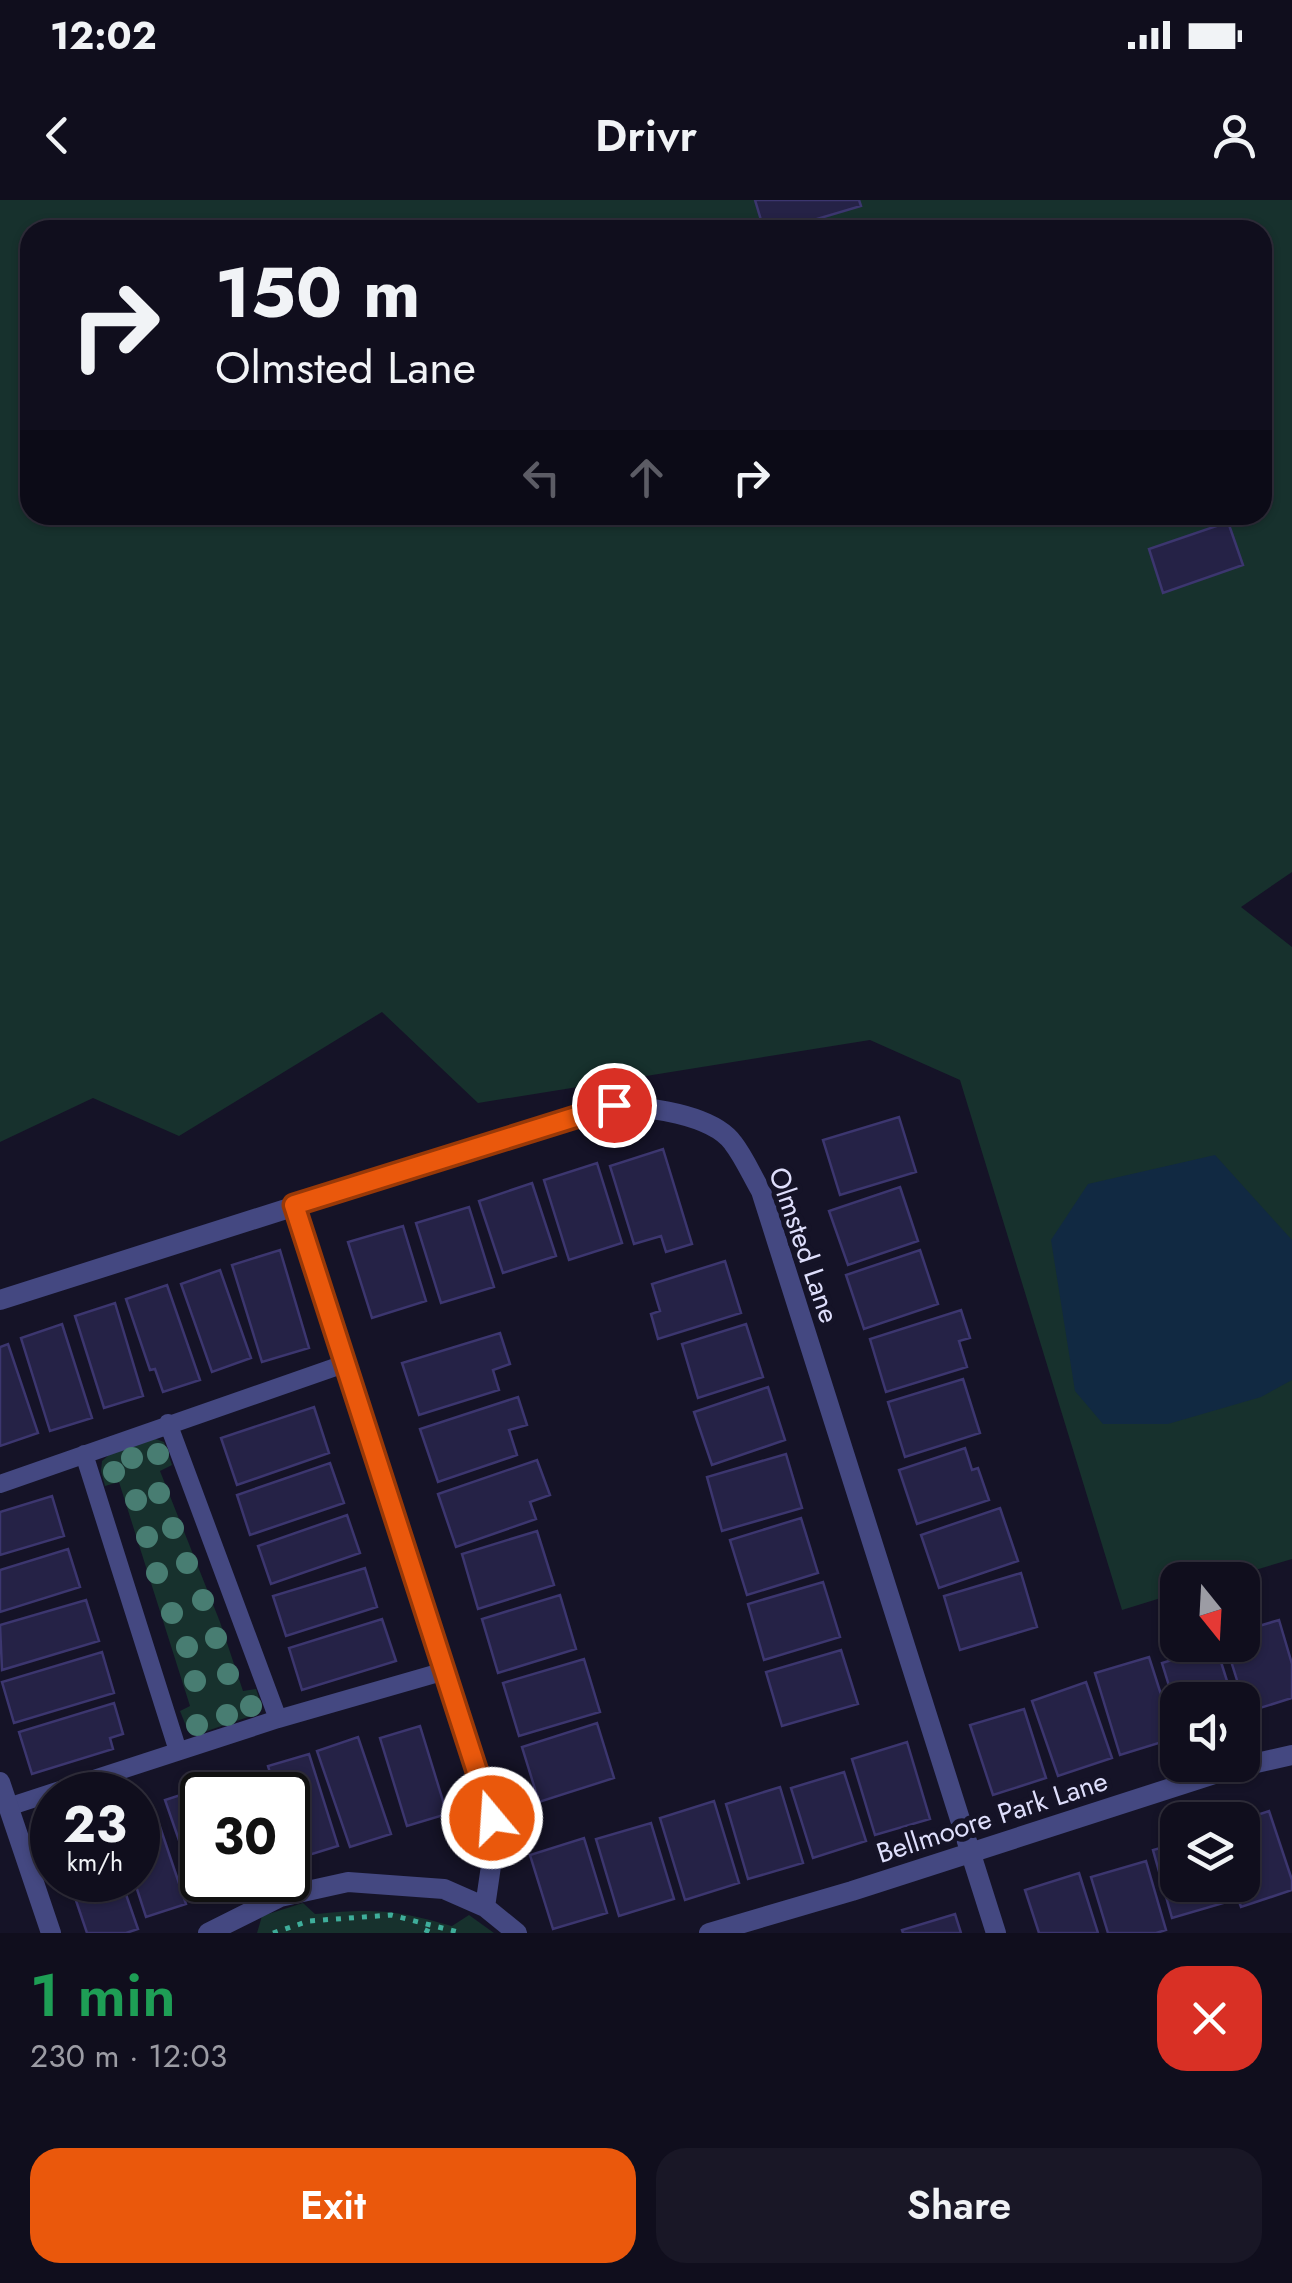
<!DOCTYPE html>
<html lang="en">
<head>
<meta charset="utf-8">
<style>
  :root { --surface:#100e1d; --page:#191726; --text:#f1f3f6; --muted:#9c9ca4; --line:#302e3b; --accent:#ea580c }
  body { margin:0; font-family:Jost,sans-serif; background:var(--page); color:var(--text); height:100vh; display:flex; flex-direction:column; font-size:38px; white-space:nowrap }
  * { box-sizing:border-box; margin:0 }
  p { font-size:32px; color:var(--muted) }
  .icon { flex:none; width:55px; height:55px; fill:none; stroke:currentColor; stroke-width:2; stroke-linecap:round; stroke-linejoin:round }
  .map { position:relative; height:1733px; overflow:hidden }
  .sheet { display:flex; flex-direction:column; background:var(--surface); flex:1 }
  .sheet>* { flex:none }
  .banner { position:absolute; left:20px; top:20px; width:1252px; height:305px; border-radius:30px; box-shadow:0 2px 8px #0004,0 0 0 2px var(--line); background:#100e1d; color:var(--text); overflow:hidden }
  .needle { width:65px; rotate:162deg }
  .buttons { position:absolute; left:1160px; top:1362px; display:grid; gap:20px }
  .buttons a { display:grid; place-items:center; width:100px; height:100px; border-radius:20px; background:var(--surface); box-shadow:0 2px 8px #0004,0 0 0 2px var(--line); font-size:50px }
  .speed { position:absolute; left:30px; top:1572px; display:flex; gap:20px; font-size:50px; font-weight:700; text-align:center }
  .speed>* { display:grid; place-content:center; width:130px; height:130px; border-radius:50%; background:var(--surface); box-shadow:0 2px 8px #0004,0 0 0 2px var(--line); line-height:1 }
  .speed small { font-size:25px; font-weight:400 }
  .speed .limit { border:5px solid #111; border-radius:15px; background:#fff; color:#111 }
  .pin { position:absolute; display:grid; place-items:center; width:85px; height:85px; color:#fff; margin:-42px; border:5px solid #fff; border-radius:50%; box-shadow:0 2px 10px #0007 }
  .me { position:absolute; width:110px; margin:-55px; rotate:342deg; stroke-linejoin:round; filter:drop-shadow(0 0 8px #0008) }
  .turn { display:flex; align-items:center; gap:35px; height:210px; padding:0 30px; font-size:45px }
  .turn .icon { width:130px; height:130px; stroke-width:2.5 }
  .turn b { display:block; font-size:70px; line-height:85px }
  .lanes { display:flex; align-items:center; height:95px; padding:0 30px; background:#0003; justify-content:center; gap:50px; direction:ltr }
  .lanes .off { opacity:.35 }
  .round { display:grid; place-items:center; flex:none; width:105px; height:105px; border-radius:30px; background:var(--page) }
  .headline { display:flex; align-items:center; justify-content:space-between; height:170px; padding:0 30px }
  h1 { font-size:60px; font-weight:600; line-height:75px; color:#1e9e55 }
  .primary-button { display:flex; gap:20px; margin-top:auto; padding:20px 30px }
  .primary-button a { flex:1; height:115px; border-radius:30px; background:var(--accent); color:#fff; font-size:40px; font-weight:600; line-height:115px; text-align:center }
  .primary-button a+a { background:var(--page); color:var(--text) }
  .status { display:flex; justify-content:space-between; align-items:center; height:70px; padding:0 50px; background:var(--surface); direction:ltr }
  .status svg { height:28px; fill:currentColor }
  header { display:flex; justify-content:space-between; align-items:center; height:130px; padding:0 30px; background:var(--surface); font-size:45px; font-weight:600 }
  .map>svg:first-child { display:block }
  .green { fill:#17312d; fill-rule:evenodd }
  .water { fill:#112942 }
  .building { fill:#252246; stroke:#3c366f; stroke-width:2.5 }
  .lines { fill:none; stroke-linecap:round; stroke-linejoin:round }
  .path { stroke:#3fae9b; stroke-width:5; stroke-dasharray:5 8; stroke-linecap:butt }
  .service { stroke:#444881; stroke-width:18 }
  .minor { stroke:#444881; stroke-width:20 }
  .tree { fill:#487d72 }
  .route-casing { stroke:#983908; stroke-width:25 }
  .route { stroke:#ea580c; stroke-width:18 }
  .labels { text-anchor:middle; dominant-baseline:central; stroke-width:10; stroke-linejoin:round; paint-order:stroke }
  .street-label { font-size:28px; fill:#dedefb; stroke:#151327 }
</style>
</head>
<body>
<div class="status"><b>12:02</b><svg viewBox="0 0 49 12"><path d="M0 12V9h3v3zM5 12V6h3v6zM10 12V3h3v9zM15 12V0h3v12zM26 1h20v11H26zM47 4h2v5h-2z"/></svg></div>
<header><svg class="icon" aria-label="back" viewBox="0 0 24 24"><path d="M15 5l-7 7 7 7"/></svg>Drivr<svg class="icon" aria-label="person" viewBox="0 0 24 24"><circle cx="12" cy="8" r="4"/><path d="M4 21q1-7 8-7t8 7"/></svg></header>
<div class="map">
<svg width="1292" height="1733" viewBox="0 0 1292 1733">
  <rect width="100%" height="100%" fill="#151327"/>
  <path class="green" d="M0,0H1292V672L1241,707L1292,747V1359L1222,1380H1178L1177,1393L1122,1410L960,880L870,840L478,903L382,812L179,936L93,898L0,942ZM30,30H1262V315H30Z
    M153,1238L164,1242L172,1265L160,1271L220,1422L243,1491L256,1489L261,1504L254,1515L201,1533L188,1531L180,1511L190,1506L119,1282L105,1286L101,1271L102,1261L110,1254Z
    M303,1703L315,1714C372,1708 398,1710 452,1726L469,1715L494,1733H257L262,1716Z"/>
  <path class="water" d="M1215,955L1292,1040V1180L1261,1197L1168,1224H1103L1075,1191L1051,1040L1088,984Z"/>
  <path class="building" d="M755,0H859L861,6L780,30H764Z
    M1228,322L1243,365L1163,393L1149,349Z
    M899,917L916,972L840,995L823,940Z
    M663,949L692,1044L666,1052L661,1036L634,1044L610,966Z
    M597,963L622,1043L569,1060L544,980Z
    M532,983L556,1056L503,1073L479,1001Z
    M900,987L918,1041L848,1065L829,1011Z
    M469,1007L494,1087L441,1103L416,1023Z
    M403,1026L426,1101L372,1118L348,1042Z
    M280,1050L309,1148L262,1162L232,1065Z
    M920,1050L938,1104L864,1129L846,1075Z
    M725,1061L741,1113L658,1139L651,1114L660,1111L652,1084Z
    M220,1070L251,1158L212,1172L181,1084Z
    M167,1085L200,1180L163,1192L155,1169L150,1170L126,1099Z
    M115,1103L143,1196L104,1208L75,1116Z
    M961,1110L970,1138L959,1141L967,1167L886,1192L870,1139Z
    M62,1124L92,1218L50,1231L21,1138Z
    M746,1124L763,1177L698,1198L682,1144Z
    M500,1133L510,1164L493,1170L499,1190L419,1215L402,1163Z
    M8,1144L38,1233L0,1246V1147Z
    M963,1179L980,1233L905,1257L888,1202Z
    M768,1187L785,1240L712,1265L694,1212Z
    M518,1197L527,1225L509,1230L517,1255L438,1282L420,1229Z
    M314,1207L329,1253L237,1285L221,1238Z
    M965,1248L972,1270L978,1268L989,1300L917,1324L899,1270Z
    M786,1254L802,1308L722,1331L707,1277Z
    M537,1260L550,1295L530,1302L536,1319L456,1347L438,1294Z
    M330,1263L344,1303L250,1335L237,1295Z
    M52,1296L64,1336L0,1355V1312Z
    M1000,1308L1018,1361L939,1388L921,1335Z
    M347,1315L360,1353L271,1384L258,1346Z
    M801,1318L818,1373L747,1395L730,1340Z
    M537,1331L554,1385L478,1409L462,1354Z
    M68,1349L80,1387L0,1412V1370Z
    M365,1368L377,1407L286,1436L273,1396Z
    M1021,1373L1037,1427L960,1450L944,1396Z
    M823,1382L840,1437L764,1460L748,1404Z
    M560,1395L576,1449L498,1473L482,1419Z
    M86,1400L99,1441L2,1470L0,1425Z
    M382,1419L396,1461L302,1490L289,1448Z
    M1279,1420L1292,1464V1498L1247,1512L1226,1445H1242V1431Z
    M1216,1446L1233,1500H1178V1515L1162,1463Z
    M841,1450L858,1504L782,1526L766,1472Z
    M102,1452L114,1493L14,1523L2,1482Z
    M1149,1457L1175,1538L1120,1555L1095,1473Z
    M584,1459L600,1512L519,1536L503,1483Z
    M1086,1482L1112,1558L1058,1576L1032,1501Z
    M114,1503L123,1534L110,1538L113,1549L32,1574L19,1532Z
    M1024,1509L1046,1578L993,1595L970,1525Z
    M597,1523L614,1578L539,1602L522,1547Z
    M420,1526L447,1614L407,1626L380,1538Z
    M358,1537L391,1634L350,1647L317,1551Z
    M907,1542L930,1619L875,1635L852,1559Z
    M309,1554L338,1646L296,1659L288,1630V1595H277L268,1566Z
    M844,1572L866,1641L813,1658L791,1588Z
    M244,1573L249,1587L261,1583L265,1595H219L215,1583Z
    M205,1587L208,1595H202V1680H236L238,1685L199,1698L165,1600Z
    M780,1587L803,1663L748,1679L726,1604Z
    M714,1601L739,1683L685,1700L660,1618Z
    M1269,1611L1292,1680V1690L1241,1707L1233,1685H1242V1620Z
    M156,1615L186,1704L146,1717L134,1680H138V1621Z
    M651,1623L674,1699L619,1716L596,1639Z
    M584,1638L607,1713L553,1729L530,1655Z
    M1178,1643V1685H1222L1227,1702L1172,1718L1153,1650Z
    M1146,1661L1166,1730L1156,1733H1108L1091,1677Z
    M1079,1673L1098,1733H1039L1025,1690Z
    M69,1680H121L138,1729L126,1733H87Z
    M955,1714L961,1733H903L902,1730Z"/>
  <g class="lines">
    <path class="path" d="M273,1733L309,1721L391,1715L462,1733
      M426,1733L430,1724"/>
    <path class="service" d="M168,1223L278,1519
      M84,1254L178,1551
      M0,1284L347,1163
      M8,1607L278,1519L445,1471"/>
    <path class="minor" d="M294,1005L493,1618L491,1666L485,1707
      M0,1100L613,905C646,907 712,914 733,943C744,957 752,976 761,991L996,1733
      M0,1582L51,1733
      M208,1733L280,1697L348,1682L444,1689L485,1707L517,1733
      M709,1733L852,1691L1230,1569L1292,1555"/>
  </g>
  <g class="tree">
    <circle cx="158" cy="1254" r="11"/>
    <circle cx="132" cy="1258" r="11"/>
    <circle cx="114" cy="1272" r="11"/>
    <circle cx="159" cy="1293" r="11"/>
    <circle cx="136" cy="1300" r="11"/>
    <circle cx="173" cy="1328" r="11"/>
    <circle cx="147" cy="1337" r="11"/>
    <circle cx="187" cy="1363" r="11"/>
    <circle cx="157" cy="1373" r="11"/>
    <circle cx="203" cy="1400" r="11"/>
    <circle cx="172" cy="1413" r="11"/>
    <circle cx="216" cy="1438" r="11"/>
    <circle cx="187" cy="1447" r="11"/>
    <circle cx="228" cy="1474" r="11"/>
    <circle cx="195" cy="1481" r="11"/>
    <circle cx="251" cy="1506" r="11"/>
    <circle cx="227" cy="1515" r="11"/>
    <circle cx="197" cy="1525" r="11"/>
  </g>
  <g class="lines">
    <g class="route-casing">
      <path id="route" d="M492,1618L294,1005L614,905"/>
    </g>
    <use href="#route" class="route"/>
  </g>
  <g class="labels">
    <g class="street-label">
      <text transform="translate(804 1045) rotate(71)">Olmsted Lane</text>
      <text transform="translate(992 1617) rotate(-18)">Bellmoore Park Lane</text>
    </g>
  </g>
</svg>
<div class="buttons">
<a><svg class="needle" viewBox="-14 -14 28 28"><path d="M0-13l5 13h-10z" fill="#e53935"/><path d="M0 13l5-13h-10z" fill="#9c9ca4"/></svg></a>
<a><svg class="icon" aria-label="sound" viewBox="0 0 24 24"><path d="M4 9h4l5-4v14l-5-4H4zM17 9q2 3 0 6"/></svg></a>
<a><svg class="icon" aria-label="layers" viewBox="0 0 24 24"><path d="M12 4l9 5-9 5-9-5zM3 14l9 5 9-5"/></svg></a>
</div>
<div class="speed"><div>23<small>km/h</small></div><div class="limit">30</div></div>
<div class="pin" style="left:614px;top:905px;background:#d93025"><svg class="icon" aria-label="arrive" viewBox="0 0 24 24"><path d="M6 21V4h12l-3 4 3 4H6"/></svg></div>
<svg class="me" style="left:492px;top:1618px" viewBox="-20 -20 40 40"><circle r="17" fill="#ea580c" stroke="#fff" stroke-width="3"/><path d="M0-11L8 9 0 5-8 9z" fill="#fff"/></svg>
<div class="banner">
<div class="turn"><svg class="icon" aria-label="right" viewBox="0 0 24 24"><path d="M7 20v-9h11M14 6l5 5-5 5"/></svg><div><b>150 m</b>Olmsted Lane</div></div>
<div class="lanes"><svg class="icon off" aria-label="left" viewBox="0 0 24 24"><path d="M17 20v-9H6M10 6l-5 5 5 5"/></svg><svg class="icon off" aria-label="ahead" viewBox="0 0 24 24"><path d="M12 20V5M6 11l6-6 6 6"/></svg><svg class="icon" aria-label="right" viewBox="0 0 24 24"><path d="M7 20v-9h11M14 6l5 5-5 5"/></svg></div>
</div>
</div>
<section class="sheet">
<div class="headline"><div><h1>1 min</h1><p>230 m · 12:03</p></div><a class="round" style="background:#d93025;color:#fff"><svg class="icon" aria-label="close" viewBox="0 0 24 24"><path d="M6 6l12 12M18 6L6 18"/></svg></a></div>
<div class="primary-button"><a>Exit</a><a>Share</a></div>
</section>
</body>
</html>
